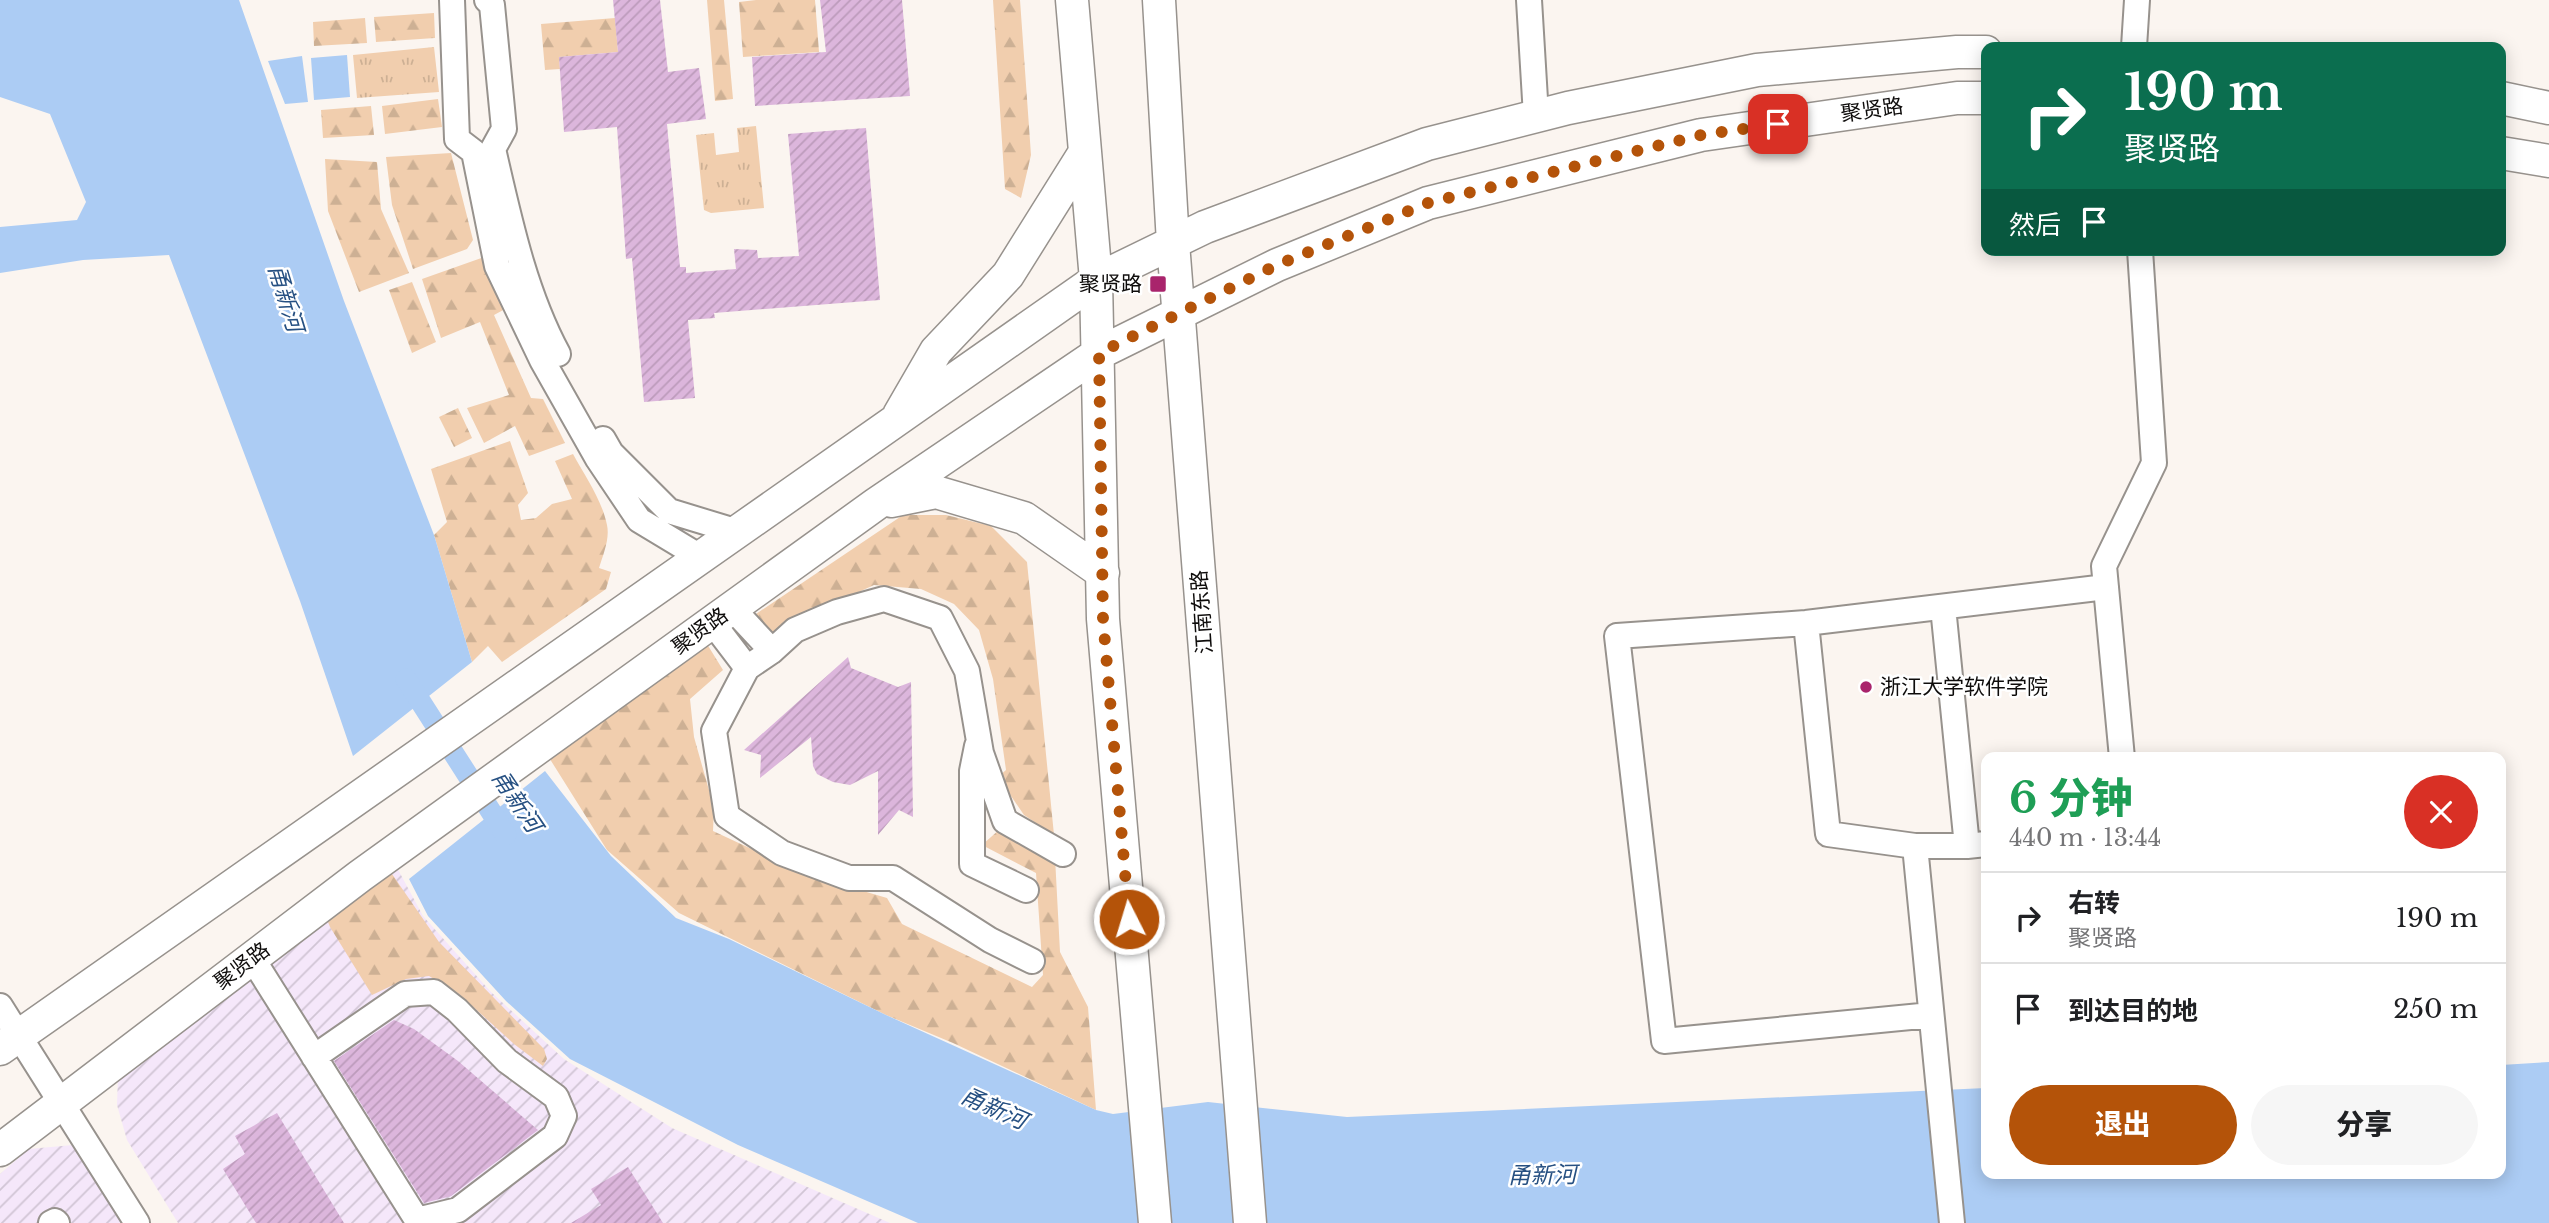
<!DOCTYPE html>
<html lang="zh">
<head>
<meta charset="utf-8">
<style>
  :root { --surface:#fff; --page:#f6f6f6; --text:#202124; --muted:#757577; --line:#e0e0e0; --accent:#b45309 }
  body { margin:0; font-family:"Libre Baskerville","Noto Sans SC",serif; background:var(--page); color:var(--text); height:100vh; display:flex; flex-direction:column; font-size:26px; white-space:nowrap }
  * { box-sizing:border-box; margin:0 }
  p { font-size:23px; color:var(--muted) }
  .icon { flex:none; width:38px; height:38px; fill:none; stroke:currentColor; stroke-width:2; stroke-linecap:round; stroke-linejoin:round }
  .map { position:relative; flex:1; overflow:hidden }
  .panel { position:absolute; left:1981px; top:752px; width:525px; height:427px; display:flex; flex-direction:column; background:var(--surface); border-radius:14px; box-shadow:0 4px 18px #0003 }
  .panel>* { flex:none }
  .top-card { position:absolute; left:1981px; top:42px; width:525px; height:214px; border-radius:14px; box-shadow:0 4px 18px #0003; background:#0b6e4f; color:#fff; overflow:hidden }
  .pin { position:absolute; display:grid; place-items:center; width:60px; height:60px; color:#fff; margin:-30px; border-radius:14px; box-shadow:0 4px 10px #0006 }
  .me { position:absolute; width:77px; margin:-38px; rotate:355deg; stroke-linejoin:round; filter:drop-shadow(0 0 5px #0008) }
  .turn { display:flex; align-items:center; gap:24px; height:147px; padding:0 28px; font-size:32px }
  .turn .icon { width:91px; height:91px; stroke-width:2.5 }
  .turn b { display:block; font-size:49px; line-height:60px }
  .then { display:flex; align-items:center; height:66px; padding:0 28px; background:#0003; gap:14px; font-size:26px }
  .round { display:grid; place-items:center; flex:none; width:74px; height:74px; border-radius:37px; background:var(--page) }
  .overview { display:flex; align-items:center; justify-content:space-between; height:119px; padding:0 28px }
  h1 { font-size:42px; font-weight:800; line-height:52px; color:#1e9e55 }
  .cta { display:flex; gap:14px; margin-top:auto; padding:14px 28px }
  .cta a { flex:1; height:80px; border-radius:42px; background:var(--accent); color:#fff; font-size:28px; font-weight:800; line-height:80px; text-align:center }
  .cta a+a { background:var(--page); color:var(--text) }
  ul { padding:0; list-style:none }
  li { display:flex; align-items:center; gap:21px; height:91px; padding:0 28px; border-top:2px solid var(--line) }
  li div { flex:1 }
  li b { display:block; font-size:26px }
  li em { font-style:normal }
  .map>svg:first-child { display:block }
  .industrial { fill:url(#industrial-furrows) }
  .grass { fill:url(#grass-tufts) }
  .forest { fill:url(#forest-firs) }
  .water { fill:#acccf4 }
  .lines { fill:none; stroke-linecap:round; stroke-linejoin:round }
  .canal { stroke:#acccf4; stroke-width:21 }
  .building { fill:url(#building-hatch) }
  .minor-casing { stroke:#97928d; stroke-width:28 }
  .major-casing { stroke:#97928d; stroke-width:35 }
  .minor { stroke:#fff; stroke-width:24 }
  .major { stroke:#fff; stroke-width:32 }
  .route { stroke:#b45309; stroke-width:12; stroke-dasharray:0 21.6 }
  .poi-dot { fill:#a9246c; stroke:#fff; stroke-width:2.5 }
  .labels { text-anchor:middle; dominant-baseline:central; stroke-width:5; stroke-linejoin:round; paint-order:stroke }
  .street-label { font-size:21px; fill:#0e0c0b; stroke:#fff }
  .poi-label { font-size:21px; fill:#0e0c0b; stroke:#fff; text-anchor:end }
  .water-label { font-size:23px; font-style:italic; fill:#265082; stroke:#fff }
</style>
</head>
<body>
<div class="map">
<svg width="2549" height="1223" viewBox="0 0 2549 1223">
  <defs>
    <pattern id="industrial-furrows" width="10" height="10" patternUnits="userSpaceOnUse" patternTransform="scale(1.75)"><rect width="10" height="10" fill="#f5e7fa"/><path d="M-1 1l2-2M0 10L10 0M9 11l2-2" fill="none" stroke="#d1c5d5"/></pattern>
    <pattern id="grass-tufts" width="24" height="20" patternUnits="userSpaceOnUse" patternTransform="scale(1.75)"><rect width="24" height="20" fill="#f1ceae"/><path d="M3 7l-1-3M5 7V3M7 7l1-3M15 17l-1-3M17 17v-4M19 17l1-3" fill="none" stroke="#cdb094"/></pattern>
    <pattern id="forest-firs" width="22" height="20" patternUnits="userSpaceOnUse" patternTransform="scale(1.75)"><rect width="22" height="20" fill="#f1ceae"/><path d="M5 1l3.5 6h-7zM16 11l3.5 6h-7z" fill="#cdb094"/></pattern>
    <pattern id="building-hatch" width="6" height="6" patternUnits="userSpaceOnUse" patternTransform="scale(1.75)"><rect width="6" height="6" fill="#dcb6dc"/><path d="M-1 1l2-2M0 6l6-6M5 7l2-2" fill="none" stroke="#bc9bbb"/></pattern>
  </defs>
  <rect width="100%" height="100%" fill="#fbf5f0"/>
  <path class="industrial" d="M394,862L423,916L491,992L564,1059L672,1128L890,1223H178L127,1140L117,1105L118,1075Z
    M73,1145L121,1223H0V1174L29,1149Z"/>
  <path class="grass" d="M434,47L439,92L357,98L353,55Z
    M756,126L764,208L711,213L704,210L696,135L714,133L716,155L739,152L737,128Z"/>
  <path class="forest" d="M707,0H724L733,99L715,101Z
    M756,0H815L819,52L743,57L739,2Z
    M993,0H1020L1031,155L1021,198L1005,189Z
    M434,13L435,38L376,42L374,17Z
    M365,18L367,43L314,46L313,22Z
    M615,18L618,52L559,57L560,69L545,70L541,24Z
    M438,99L442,127L385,134L382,106Z
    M371,106L374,135L323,138L321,110Z
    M451,153L473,240L467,249L413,269L392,205L386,157Z
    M325,159L377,162L381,209L409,273L359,292L328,211Z
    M487,256L507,308L494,315L531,398L543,399L565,443L529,456L515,426L484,443L467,408L509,395L480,322L441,338L422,279Z
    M412,282L436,342L412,353L389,290Z
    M458,408L472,438L454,447L439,417Z
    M510,441L528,493L518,505L521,520L536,518L552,504L572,499L555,461L573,454C585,476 602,500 607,525C610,539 603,555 599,568L611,572L606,589L502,662L488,646L472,662L434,535L447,522L431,469Z
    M903,515H946L991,526L1027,562L1054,835L1024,815L998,777L1006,770L993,679L979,630L954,604L921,589L874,585L826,607L767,646L753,616Z
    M707,644L723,670L690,699L694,737L714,808L713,831L805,874L887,898L902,924L1032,987L1043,975L1036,873L982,845L1000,829L1055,857L1060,952L1088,1007L1096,1110L953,1043L886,1015L679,913L607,850L548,756Z
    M392,874L439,942L544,1049L547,1059L543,1066L514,1044L459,994L429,976L406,979L372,995L330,927L326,917Z"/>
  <path class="water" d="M0,0H239L344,301L434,535L472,662L353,756L300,601L169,255L83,260L0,273V227L77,220L86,202L50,114L0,97Z
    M347,55L350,97L314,100L311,58Z
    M302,56L308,102L285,104L268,61Z
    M545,771L611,856L676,918L729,939L886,1015L1096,1110L1113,1114L1208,1102L1347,1117L1986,1088V1174H2501V1065L2549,1062V1223H918L738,1145L570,1059L506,1001L428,916L409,879Z"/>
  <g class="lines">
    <path class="canal" d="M406,679L506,835"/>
  </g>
  <path class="building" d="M613,0H660L668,72L699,68L706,119L667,124L680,267H686V273L736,269L734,249L757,250L758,258L799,256L788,134L866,128L880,300L714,313L715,318L688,320L695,398L644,402L632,258L626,259L617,127L564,132L559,57L618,52Z
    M820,0H902L910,96L755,106L752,57L826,52Z
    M848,657L851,668L898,687L911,682L913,817L899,810L878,835V771L850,785L833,782L817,774L813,766L811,737L760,778L761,755L744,750Z
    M394,1020L414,1029L458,1061L538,1130L451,1196L424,1203L334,1061Z
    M277,1113L344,1223H256L223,1169L245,1154L235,1136Z
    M628,1167L663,1223H571L601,1205L591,1189Z"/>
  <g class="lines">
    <g class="minor-casing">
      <path id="minor" d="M452,0L457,139L474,152L497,266L542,360L598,459L639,520L702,558
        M487,0L492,5L504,129L493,149C509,218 524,291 558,354
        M1529,0L1536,116
        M2134,47L2137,0
        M603,439L611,453L669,511L738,532
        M1943,607L1967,846L1986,844
        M732,608L772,651
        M712,622L747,668
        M1806,623L1828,834L1915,846H1967
        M977,746L972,771V864L1026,890
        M2122,758L2104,566L2154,463L2140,250
        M1915,846L1952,1223
        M252,958L417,1220L458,1210L555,1136L564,1116L556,1097L507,1061L457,1010L434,992L405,994L314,1057
        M1032,961L990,940L893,878H849L782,853L727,816L714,731L747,668L772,651L795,630L837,612L884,599L940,618L967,671L981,753L1005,821L1063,854
        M0,1006L137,1223
        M1931,1015L1664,1041L1617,636L1806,623L2106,587
        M51,1223L55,1221L57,1223"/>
    </g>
    <g class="major-casing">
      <path id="major" d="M1072,0L1096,280L1103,619L1155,1223
        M1159,0L1173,243L1250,1223
        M2501,98L2549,108
        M2501,153L2549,161
        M899,415L936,351L1008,275L1085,152
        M891,501L936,492L1024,518L1103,573
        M0,1049L1096,280L1205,227L1427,144L1568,108L1757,70L1957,52H1986
        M0,1150L360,876L876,504L1099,353L1277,265L1428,203L1701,135L1957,98H1986"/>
    </g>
    <use href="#minor" class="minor"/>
    <use href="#major" class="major"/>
  </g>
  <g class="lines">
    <path class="route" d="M1129,919L1103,619L1099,353L1277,265L1428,203L1701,135L1778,124"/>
  </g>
  <g class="poi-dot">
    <rect x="1149" y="275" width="18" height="18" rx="3.5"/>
    <circle cx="1866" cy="687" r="7"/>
  </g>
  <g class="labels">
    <g class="street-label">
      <text transform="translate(1872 110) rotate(-8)">聚贤路</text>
      <text transform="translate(1202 612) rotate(-94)">江南东路</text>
      <text transform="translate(700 631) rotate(-36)">聚贤路</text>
      <text transform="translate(242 966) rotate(-37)">聚贤路</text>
    </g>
    <g class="poi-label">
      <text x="1142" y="284">聚贤路</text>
      <text x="1880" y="687" text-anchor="start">浙江大学软件学院</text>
    </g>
    <g class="water-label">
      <text transform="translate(286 298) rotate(73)">甬新河</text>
      <text transform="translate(517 801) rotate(56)">甬新河</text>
      <text transform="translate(994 1108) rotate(24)">甬新河</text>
      <text transform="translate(1542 1175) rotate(-1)">甬新河</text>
    </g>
  </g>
</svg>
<div class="pin" style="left:1778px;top:124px;background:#d93025"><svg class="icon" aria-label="arrive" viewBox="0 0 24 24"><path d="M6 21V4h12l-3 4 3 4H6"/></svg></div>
<svg class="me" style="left:1129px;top:919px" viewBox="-20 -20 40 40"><circle r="17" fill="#b45309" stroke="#fff" stroke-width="3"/><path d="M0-11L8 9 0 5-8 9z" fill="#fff"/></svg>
<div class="top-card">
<div class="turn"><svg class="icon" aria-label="right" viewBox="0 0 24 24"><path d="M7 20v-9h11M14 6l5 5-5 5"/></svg><div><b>190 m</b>聚贤路</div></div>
<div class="then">然后<svg class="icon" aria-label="arrive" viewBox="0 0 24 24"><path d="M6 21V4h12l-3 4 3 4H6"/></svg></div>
</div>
<section class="panel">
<div class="overview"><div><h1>6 分钟</h1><p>440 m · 13:44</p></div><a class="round" style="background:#d93025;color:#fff"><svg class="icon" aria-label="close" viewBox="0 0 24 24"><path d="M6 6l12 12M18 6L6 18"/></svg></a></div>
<ul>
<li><svg class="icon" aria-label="right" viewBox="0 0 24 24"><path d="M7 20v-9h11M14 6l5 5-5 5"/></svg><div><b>右转</b><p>聚贤路</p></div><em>190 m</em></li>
<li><svg class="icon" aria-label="arrive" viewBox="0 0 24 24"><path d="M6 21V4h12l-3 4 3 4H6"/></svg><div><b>到达目的地</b></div><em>250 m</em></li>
</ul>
<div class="cta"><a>退出</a><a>分享</a></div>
</section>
</div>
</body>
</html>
